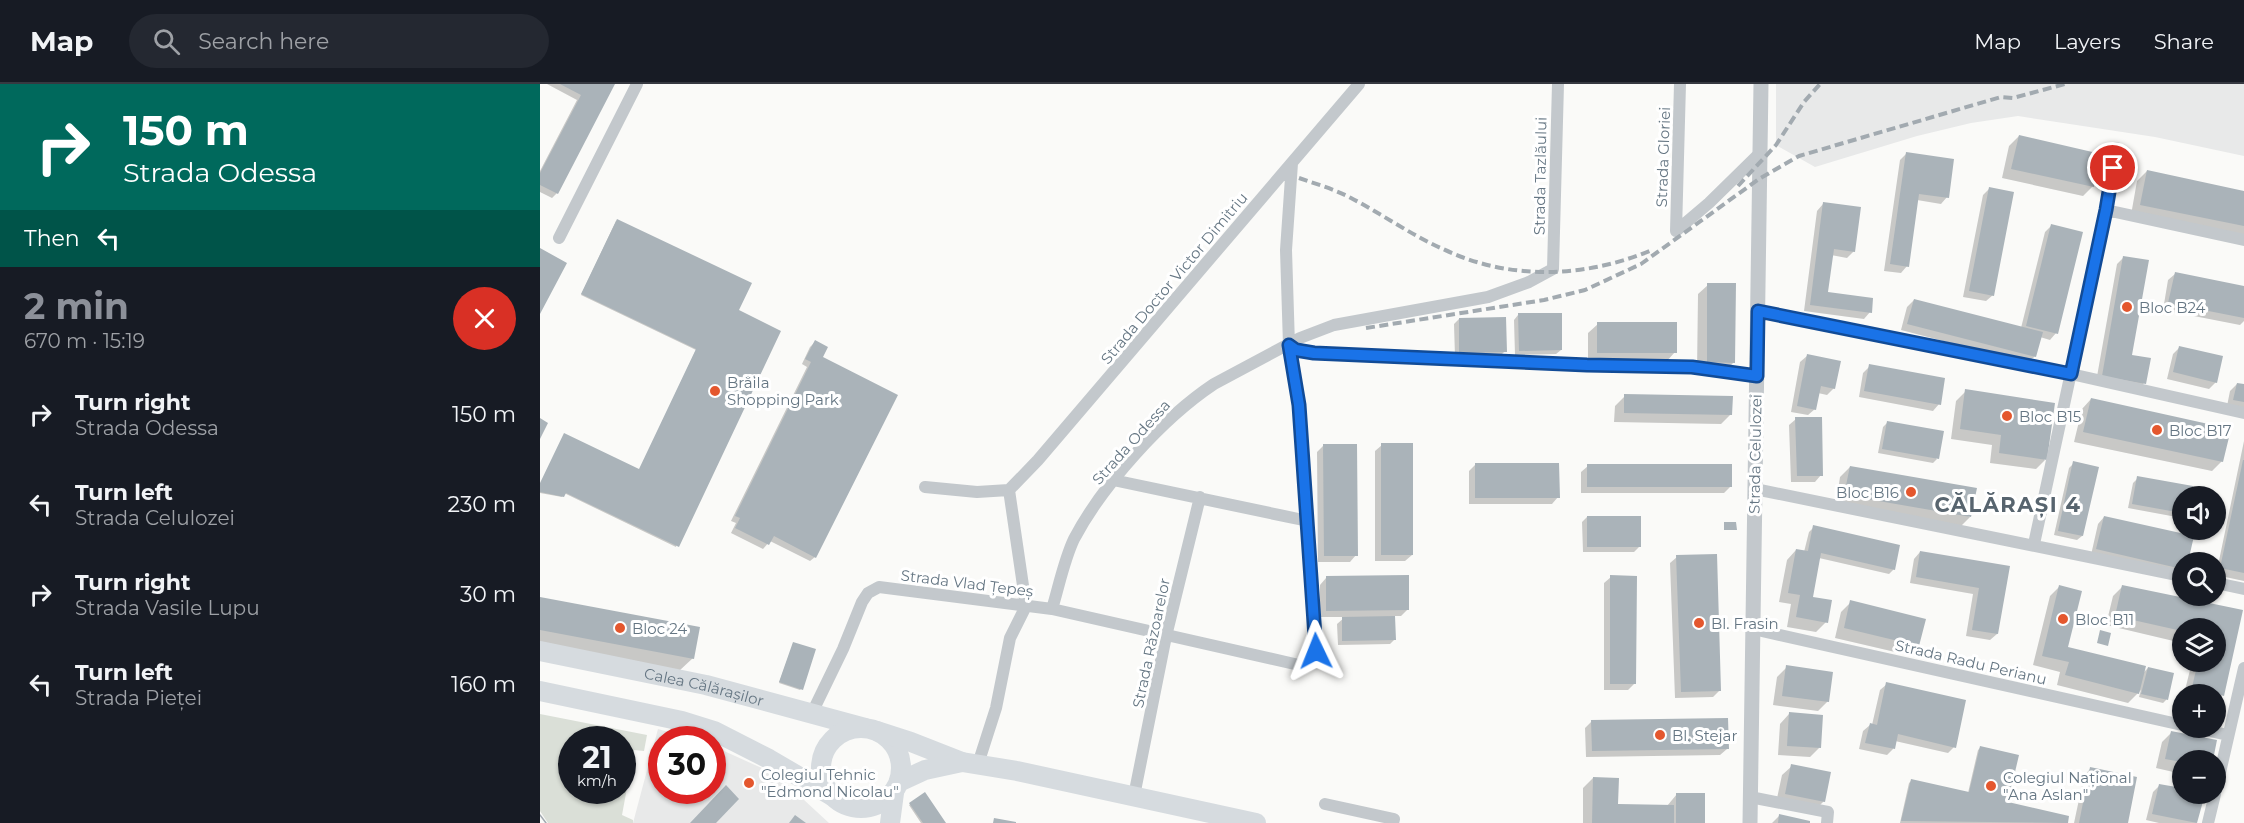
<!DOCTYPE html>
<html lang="en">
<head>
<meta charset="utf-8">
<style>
  :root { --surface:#171b24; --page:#242831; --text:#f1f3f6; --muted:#9ea1a6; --line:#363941; --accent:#8c9099 }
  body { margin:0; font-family:Montserrat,sans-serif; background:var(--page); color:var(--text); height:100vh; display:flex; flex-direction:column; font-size:22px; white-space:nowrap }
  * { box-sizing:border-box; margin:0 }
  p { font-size:20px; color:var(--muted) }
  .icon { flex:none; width:33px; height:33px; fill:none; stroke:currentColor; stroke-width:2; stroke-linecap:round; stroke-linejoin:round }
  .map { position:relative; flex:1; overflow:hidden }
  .panel { display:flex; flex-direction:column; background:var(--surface); width:540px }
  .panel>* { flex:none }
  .top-card { background:#00695c; color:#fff; overflow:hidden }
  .fabs { position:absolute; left:1632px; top:402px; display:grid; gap:12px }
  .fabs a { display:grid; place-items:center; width:54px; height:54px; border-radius:50%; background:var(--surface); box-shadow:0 2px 4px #0004; font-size:30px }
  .speed { position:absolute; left:18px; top:642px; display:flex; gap:12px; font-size:30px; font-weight:700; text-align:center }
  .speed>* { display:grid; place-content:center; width:78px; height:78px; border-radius:50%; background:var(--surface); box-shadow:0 2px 4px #0004; line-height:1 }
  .speed small { font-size:15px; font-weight:400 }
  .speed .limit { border:9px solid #d22; background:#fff; color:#111 }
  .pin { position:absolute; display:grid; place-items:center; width:51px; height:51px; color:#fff; margin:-26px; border:3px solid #fff; border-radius:50%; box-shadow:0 2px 6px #0007 }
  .me { position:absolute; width:66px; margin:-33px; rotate:358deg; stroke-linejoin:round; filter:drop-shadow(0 0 4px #0008) }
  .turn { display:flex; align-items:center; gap:21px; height:126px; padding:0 24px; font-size:27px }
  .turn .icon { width:78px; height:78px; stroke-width:2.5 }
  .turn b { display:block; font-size:42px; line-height:51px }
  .then { display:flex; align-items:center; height:57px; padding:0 24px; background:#0003; gap:12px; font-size:22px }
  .round { display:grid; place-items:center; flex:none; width:63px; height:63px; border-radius:32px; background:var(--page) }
  .head { display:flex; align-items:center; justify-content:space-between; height:102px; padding:0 24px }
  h1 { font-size:36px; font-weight:700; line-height:45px; color:var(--accent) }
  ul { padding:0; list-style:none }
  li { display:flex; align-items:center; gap:18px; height:90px; padding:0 24px }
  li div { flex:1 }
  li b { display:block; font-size:22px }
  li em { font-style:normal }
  header { display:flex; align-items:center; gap:36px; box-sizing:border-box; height:84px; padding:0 30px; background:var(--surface); border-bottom:2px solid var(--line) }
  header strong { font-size:28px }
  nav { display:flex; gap:33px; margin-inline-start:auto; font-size:21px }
  .search { width:420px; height:54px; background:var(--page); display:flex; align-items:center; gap:15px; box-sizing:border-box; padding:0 21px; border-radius:33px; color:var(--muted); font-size:22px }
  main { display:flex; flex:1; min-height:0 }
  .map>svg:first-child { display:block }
  .built { fill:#e8e9e9 }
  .green { fill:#dadfd7; fill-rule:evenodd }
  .shadow { fill:#0003 }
  .building { fill:#aab3b9 }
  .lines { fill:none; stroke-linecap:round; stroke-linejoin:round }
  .minor { stroke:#c3c8cc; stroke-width:12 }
  .tertiary { stroke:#c3c8cc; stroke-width:15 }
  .primary { stroke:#d6dbdf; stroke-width:20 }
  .tram { stroke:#a2aab0; stroke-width:1.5 }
  .rail { stroke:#a2aab0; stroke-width:4; stroke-dasharray:9 4.5; stroke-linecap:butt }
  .route-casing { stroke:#114b97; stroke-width:15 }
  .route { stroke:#1a73e8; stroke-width:10 }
  .poi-dot { fill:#e4572e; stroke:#fff; stroke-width:2 }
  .labels { text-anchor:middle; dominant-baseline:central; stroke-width:6; stroke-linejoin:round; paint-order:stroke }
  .street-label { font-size:15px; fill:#657683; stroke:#fff }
  .poi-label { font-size:15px; fill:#657683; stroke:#fff; text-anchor:start }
  .district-label { font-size:21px; font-weight:bold; letter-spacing:1.5px; fill:#57646e; stroke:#fff }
</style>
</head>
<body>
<header>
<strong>Map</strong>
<div class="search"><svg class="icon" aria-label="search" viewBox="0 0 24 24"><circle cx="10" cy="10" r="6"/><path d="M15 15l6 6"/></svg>Search here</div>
<nav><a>Map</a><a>Layers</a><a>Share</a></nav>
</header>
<main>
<section class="panel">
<div class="top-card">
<div class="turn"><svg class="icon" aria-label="right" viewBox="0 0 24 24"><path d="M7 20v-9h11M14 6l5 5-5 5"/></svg><div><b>150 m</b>Strada Odessa</div></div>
<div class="then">Then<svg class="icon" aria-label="left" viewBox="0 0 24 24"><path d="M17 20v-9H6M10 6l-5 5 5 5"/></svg></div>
</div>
<div class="head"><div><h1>2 min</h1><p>670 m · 15:19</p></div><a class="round" style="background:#d93025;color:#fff"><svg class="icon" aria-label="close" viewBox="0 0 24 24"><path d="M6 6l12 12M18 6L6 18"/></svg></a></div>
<ul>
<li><svg class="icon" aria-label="right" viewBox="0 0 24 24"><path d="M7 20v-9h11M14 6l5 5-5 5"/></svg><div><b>Turn right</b><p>Strada Odessa</p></div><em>150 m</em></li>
<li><svg class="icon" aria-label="left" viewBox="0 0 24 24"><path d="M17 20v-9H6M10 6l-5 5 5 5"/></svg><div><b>Turn left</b><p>Strada Celulozei</p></div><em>230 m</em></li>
<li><svg class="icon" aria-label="right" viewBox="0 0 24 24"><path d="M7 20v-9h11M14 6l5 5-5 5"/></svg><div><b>Turn right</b><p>Strada Vasile Lupu</p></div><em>30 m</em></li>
<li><svg class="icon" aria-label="left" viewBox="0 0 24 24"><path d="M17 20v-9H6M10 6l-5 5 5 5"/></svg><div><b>Turn left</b><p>Strada Pieței</p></div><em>160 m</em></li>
</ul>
</section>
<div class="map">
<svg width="1704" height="739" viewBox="0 0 1704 739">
  <rect width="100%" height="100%" fill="#fafaf8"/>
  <path class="built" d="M1236,0H1704V72L1615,53L1478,32L1431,39L1377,52L1275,83L1236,61Z
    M118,645L153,655L122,656V706H172L173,662L237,691L289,739H93Z"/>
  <path class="green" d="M0,630L107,651L104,667L94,666L82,731L93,736V739H8L0,727ZM32,656H82V706H32Z"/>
  <path class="shadow" d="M7,0H74L17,109L12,114L0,108V87L37,16Z
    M1479,52L1553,102L1543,112L1462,94L1469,62Z
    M1367,69L1407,113L1401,120L1377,116L1367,182L1361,189L1344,187L1360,76Z
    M1607,87L1704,109V154L1591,131L1597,97Z
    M1449,105L1453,211L1446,217L1423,213L1443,111Z
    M1283,120L1314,167L1307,174L1291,171L1286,209L1330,228L1324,235L1264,227L1277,127Z
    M76,137L197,227L136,463L24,409L22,413L0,409V401L99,387L156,266L41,211Z
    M1512,141L1516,249L1510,256L1500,253L1495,272L1488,279L1361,246L1367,223L1374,216L1481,244L1505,148Z
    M1584,173L1590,272L1604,299L1598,305L1556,298L1577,180Z
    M1635,190L1704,203V237L1700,241L1623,226L1628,196Z
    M1168,201L1194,278L1184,288H1157L1158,210Z
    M978,231L1021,266L1016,270L975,271L974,236Z
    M919,235L965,267L960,272L915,273L914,240Z
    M1058,240L1135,268L1126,278H1048V249Z
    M275,258L281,274L275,473L270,477L230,457L223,465L191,449L196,439L191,437L267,283L262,280L270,263Z
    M1639,264L1676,298L1669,305L1627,295L1633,270Z
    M1267,272L1294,304L1287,311L1278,309L1275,325L1268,331L1251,328L1260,278Z
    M1330,282L1399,320L1393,327L1319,313L1323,289Z
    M1697,300L1704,302V326L1687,322L1690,307Z
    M1426,307L1505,376L1496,385L1450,379L1452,361L1411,355L1416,317Z
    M1085,312L1191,330L1181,340L1074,338L1075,322Z
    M1551,315L1682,377L1672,387L1534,358L1542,325Z
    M1256,335L1281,391L1275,398H1251L1249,341Z
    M1348,338L1397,375L1393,379L1338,369L1343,343Z
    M1704,357V497L1676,491Z
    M842,361L872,471L865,477H835V367Z
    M783,362L816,471L810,478H778L777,368Z
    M1534,379L1542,452L1537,456L1514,451L1529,384Z
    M935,381L1018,413L1012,420H929V387Z
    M1048,382L1191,402L1184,409H1041V388Z
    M1310,383L1430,433L1420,443L1296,420L1300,393Z
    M1598,394L1652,403L1650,412H1642V434L1588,424L1593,399Z
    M1047,433L1099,463L1094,468H1043L1042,438Z
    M1564,433L1652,453L1647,478H1642V488L1551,471L1558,440Z
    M1274,443L1354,485L1349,490L1279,474L1272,514L1286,538L1276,548L1247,543L1251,520L1239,518L1247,476L1256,466L1264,468L1269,448Z
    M1380,468L1468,483L1457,550L1450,556L1426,552L1433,510L1370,499L1374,475Z
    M1137,473L1180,606L1173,613L1135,614L1130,479Z
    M1071,493L1095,599L1088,606H1064V499Z
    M786,494L868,525L861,532H854L855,555L850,560L798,561L797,540L805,533H780V501Z
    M1583,502L1702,527L1682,611L1676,618V610H1644L1652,578H1676V544H1642V559L1566,541L1573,512Z
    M1519,503L1526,564L1602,590L1608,584L1632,590L1626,616L1623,619L1599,613L1601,606L1588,619L1517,601L1520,588L1493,581L1510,512Z
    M0,514L153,574L139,587L0,561Z
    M1311,518L1384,536L1377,562L1368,571L1295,554L1301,528Z
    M253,560L261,605L260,606L239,599Z
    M1247,583L1288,617L1278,627L1233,621L1237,593Z
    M1347,600L1414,663L1408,669L1355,657L1353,665L1347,671L1319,665L1323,647L1330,641H1332L1340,606Z
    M1249,630L1280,663L1270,673L1238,671L1240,640Z
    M1052,637L1187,665L1180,671L1046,673L1045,644Z
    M1632,648L1676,658L1671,676H1642V690L1616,684L1622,658Z
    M1441,663L1466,719L1527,733L1526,739H1360L1369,699L1372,696L1428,709L1438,666Z
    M1252,682L1284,717L1274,727L1236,719L1242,691Z
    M1550,685L1586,739H1534L1544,692Z
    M1053,694L1077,721L1127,722L1137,710L1163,739H1043V704Z
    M1620,701L1642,706V710H1663L1656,739H1619L1606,736L1613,708Z
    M385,710L404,739H381L369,721Z
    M1239,732L1268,739H1232Z"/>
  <path class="building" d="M20,0H75L18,110L0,101V89L41,11Z
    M1479,51L1561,70L1554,103L1471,85Z
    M1366,68L1414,75L1409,114L1379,110L1369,183L1350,180Z
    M1607,86L1704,107V142L1600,121Z
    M1449,103L1474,108L1454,212L1429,207Z
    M1283,118L1321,123L1315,168L1294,165L1288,208L1333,214L1332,229L1270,221Z
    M77,135L212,199L199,226L241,247L139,463L26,409L24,413L0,408V399L24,349L99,385L156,265L41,210Z
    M1511,140L1543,148L1518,250L1486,242Z
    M0,164L27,179L0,230Z
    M1583,172L1609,176L1592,271L1611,274L1606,300L1562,292Z
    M1635,188L1704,202V234L1628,219Z
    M1167,199H1196L1195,279L1167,278Z
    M1374,215L1503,248L1496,273L1367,240Z
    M978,229H1022V266L979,267Z
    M966,233L967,268L919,269V234Z
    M1057,238H1137V269H1057Z
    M275,256L288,263L283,273L358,311L276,474L234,452L229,461L195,444L200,434L195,432L271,278L265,275Z
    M1639,262L1683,272L1677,299L1633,288Z
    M1267,270L1301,277L1295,305L1281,302L1276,326L1257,322Z
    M1329,280L1405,294L1401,321L1324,307Z
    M1697,299L1704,300V318L1693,316Z
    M1425,305L1515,319L1507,376L1459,369L1461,351L1420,345Z
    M1084,310L1193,312L1192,331L1084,329Z
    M1551,314L1691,345L1683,378L1543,348Z
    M1255,333H1282L1283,392H1257Z
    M0,334L8,339L0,355Z
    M1347,337L1404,347L1399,375L1342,365Z
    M841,359H873V471H841Z
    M783,360H817L818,472H784Z
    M1703,376H1704V489L1680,484Z
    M1533,377L1559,383L1543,452L1518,447Z
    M935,379H1019L1020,414H935Z
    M1047,380H1192V403H1047Z
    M1310,382L1437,404L1431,433L1304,411Z
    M1597,392L1653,402L1652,412H1642V429L1592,420Z
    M1047,432H1101V463H1047Z
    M1564,432L1654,452L1648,478H1642V485L1556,465Z
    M1184,438H1196L1197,446H1184Z
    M1273,441L1360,461L1355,486L1281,469L1273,513L1292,516L1288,539L1256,533L1260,511L1248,509L1256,465L1268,467Z
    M1380,467L1470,482L1458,550L1432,546L1439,504L1376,493Z
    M1177,470L1181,607L1141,608L1136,471Z
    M869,491V526L786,527V492Z
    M1070,491L1097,492L1096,600H1070Z
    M1519,501L1542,507L1528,563L1606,582L1599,610L1525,591L1529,578L1502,572Z
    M1582,501L1703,526L1684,612L1652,603L1658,578H1676V544H1642V547L1575,532Z
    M0,513L160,543L154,575L0,546Z
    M1310,516L1386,535L1379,562L1304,544Z
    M855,532L856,556L802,557V533Z
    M1560,546L1571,549L1568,562L1557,559Z
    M253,558L276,565L263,606L239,598Z
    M1246,581L1293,588L1289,618L1242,612Z
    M1608,583L1634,589L1628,616L1601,610Z
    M1346,598L1426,616L1416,664L1358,650L1355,665L1325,659L1330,639L1337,641Z
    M1249,628L1283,631L1281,664L1247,662Z
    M1188,634L1189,665L1052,667L1051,636Z
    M1631,647L1677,656L1673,676H1642V678L1625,675Z
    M1440,662L1479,671L1468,718L1529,732L1528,739L1361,737L1371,695L1429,708Z
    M1251,680L1291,688L1285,718L1245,710Z
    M1550,683L1597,693L1588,739H1539Z
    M1053,693L1079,694L1078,720L1134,721V739H1052Z
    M1619,700L1642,704V710H1665L1657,739L1612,730Z
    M186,701L199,715L176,739H150Z
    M385,708L406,739H383L369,719Z
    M1136,709H1165V739H1136Z
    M1239,730L1270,737V739H1238Z
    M255,731L266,739H249Z
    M454,734L476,738V739H453Z"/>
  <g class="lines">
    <path class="minor" d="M1566,126L1704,156
      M1136,147L1140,0
      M1136,147L1169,119L1220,69
      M19,154L97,0
      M1218,227L1531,290L1704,329
      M749,261L756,266L774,269L1047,281L1152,283L1217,292
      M573,396L768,437
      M385,403L437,408L469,406
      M1215,405L1642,492
      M469,406L498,376L819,0
      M1494,460L1566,126L1576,64
      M1676,499L1704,505
      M512,525C519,502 524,476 534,455C563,400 623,334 674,300L760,254L794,241L948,213L989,198L1013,185L1018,0
      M1213,545L1642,641
      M272,629L303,565L322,518L328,509L339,503L512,525L759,581L773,575L776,559L759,321L749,261L746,166L752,79
      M1656,644L1688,651
      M438,680L456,624L470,554L486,522L469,406
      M1676,706L1704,584
      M594,712L626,552L660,413
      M1210,713L1288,728L1287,739
      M785,720L854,735L853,739
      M1668,739L1675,710"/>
    <path class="tertiary" d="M1210,739L1221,0"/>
    <g class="primary">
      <path id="s1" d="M0,567L166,601L325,644"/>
      <path d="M0,607L142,637L174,647L229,675L292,712"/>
      <circle cx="321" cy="684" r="40"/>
      <path d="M337,647L371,658L422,678L477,687L716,739"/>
      <path d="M359,698L385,686L422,678"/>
      <path d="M350,739L354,709"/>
    </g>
    <path class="tram" d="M0,731L6,739"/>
    <path class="rail" d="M759,94C776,100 794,105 811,114C842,130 871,151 903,165C970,197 1045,194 1112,166
      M1198,102L1236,61L1264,18L1280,0
      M826,244L1004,216L1045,206L1101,180L1219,95L1259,72L1461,13L1473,14L1525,0"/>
  </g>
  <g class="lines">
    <g class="route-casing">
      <path id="route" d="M776,567L759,321L749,261L756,266L774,269L1047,281L1152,283L1217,292L1218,227L1531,290L1566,126L1573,84"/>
    </g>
    <use href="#route" class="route"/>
  </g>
  <g class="poi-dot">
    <circle cx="1587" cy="223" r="6"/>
    <circle cx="175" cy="307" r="6"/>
    <circle cx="1467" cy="332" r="6"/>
    <circle cx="1617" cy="346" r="6"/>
    <circle cx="1371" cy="408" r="6"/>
    <circle cx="1523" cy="535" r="6"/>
    <circle cx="1159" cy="539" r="6"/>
    <circle cx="80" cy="544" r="6"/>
    <circle cx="1120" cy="651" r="6"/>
    <circle cx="209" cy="699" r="6"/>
    <circle cx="1451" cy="702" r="6"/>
  </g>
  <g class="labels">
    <g class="street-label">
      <text transform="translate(1123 73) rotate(-88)">Strada Gloriei</text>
      <text transform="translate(1000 92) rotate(-89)">Strada Tazlăului</text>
      <text transform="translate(634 194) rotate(-50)">Strada Doctor Victor Dimitriu</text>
      <text transform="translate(591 358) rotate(-48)">Strada Odessa</text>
      <text transform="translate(1215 370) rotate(-89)">Strada Celulozei</text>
      <text transform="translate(427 499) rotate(7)">Strada Vlad Țepeș</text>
      <text transform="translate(611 559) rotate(-78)">Strada Răzoarelor</text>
      <text transform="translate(1431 578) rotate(13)">Strada Radu Perianu</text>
      <text stroke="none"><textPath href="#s1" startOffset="168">Calea Călărașilor</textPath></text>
    </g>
    <g class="poi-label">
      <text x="1599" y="223">Bloc B24</text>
      <text x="187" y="298">Brăila<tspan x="187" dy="17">Shopping Park</tspan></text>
      <text x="1479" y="332">Bloc B15</text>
      <text x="1629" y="346">Bloc B17</text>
      <text x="1359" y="408" text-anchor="end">Bloc B16</text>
      <text x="1535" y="535">Bloc B11</text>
      <text x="1171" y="539">Bl. Frasin</text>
      <text x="92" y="544">Bloc 24</text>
      <text x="1132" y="651">Bl. Stejar</text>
      <text x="221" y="690">Colegiul Tehnic<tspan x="221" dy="17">"Edmond Nicolau"</tspan></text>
      <text x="1463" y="693">Colegiul Național<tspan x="1463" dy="17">"Ana Aslan"</tspan></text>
    </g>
    <g class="district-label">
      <text x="1468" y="420">CĂLĂRAȘI 4</text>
    </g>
  </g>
</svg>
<div class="fabs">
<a><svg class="icon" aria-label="sound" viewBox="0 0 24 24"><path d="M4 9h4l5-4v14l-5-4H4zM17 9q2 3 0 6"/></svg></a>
<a><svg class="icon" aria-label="search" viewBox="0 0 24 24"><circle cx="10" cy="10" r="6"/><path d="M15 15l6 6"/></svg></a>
<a><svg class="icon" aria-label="layers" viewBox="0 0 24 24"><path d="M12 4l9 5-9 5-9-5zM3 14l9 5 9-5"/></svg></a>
<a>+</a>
<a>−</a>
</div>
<div class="speed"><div>21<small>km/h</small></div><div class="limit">30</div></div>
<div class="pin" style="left:1573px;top:84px;background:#d93025"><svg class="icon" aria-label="arrive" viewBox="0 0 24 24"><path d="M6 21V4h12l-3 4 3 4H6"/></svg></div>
<svg class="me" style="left:776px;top:567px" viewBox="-20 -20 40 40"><path d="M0-17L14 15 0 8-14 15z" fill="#1a73e8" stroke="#fff" stroke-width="4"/></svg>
</div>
</main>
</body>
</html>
